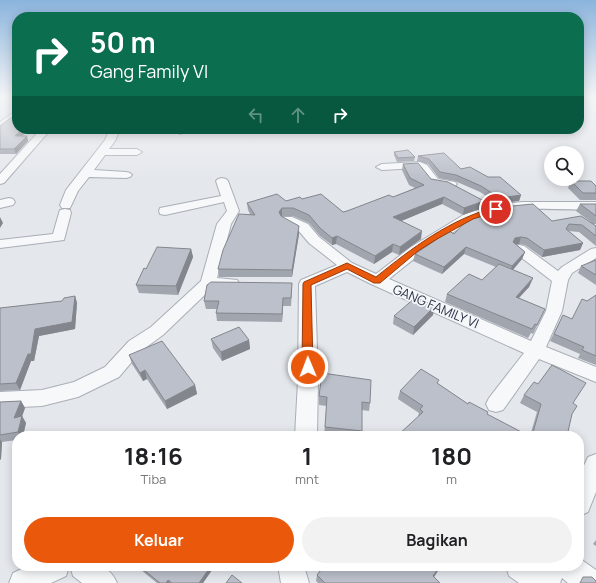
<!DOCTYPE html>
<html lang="id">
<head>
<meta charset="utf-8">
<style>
  :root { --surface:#fff; --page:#f2f2f2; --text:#202124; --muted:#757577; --accent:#ea580c }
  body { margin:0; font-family:Manrope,sans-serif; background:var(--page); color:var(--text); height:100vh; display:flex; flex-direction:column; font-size:15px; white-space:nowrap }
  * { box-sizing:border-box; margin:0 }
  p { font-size:13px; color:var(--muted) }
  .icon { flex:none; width:22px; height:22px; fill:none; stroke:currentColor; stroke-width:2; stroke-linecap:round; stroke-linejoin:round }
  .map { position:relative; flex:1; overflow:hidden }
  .side { position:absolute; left:12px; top:431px; width:572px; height:140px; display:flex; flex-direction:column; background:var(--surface); border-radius:16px; box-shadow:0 2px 10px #0003 }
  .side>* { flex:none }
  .guide { position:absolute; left:12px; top:12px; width:572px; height:122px; border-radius:16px; box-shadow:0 2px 10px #0003; background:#0b6e4f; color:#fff; overflow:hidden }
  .tools { position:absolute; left:544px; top:146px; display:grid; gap:8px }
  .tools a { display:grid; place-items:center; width:40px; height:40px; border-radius:50%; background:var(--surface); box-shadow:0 2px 10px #0003; font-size:20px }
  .pin { position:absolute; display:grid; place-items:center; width:34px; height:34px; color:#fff; margin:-17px; border:2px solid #fff; border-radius:50%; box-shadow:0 1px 4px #0007 }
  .me { position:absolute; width:44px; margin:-22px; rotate:359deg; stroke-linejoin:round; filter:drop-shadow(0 0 3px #0008) }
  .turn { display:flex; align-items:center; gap:14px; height:84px; padding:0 12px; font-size:18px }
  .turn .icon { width:52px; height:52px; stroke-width:2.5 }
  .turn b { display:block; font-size:28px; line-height:34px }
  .lanes { display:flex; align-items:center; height:38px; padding:0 12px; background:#0003; justify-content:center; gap:20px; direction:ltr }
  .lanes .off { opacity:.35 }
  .eta { display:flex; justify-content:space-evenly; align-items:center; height:68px; text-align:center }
  .eta b { font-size:24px; font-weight:700; line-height:28px }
  .primary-button { display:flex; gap:8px; margin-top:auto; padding:8px 12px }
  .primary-button a { flex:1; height:46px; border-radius:24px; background:var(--accent); color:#fff; font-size:16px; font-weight:700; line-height:46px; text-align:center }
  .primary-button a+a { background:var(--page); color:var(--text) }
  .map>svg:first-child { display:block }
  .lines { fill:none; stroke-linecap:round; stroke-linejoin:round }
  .minor-casing { stroke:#a9aeb7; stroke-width:2 }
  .minor { fill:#f7f8fa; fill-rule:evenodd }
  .wall { fill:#a1a5ae }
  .shaded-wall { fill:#83868d }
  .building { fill:#bbc0ca; stroke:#83868d }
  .route { fill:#ea580c; stroke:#983908 }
  .labels { text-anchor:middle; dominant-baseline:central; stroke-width:3.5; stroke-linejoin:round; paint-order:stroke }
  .street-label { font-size:13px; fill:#2b3445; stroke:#f4f6f9 }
</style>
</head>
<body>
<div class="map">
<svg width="596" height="583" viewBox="0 0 596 583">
  <rect width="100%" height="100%" fill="#e4e7ec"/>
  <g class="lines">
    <g class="minor-casing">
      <path id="minor" d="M17,110V118L3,129L0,130V122Z
        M41,129H51L4,183L0,184V174Z
        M110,129H120L115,141L109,149H137L142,152L137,155H105L94,170L126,172L130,173L132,175L130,177L126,178L89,177L78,191L70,208H62L60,205L66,190L105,140Z
        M175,129H185L186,131L181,134L178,133Z
        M420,162L427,165L438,179L455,182L457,184L455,186L451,188L430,184L418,168L382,170L376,167L382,164Z
        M222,178L226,179L228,181L239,211L231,224L217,278L237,280L239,283L237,286L212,288L163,335L141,351L119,377L78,397L42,406L0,408V392L42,390L74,382L105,367L129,341L151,327L201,281L217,224L227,211L224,202L165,215L160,214L159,211L160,208L165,207L221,196L216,181L218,179Z
        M9,198L13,199L15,202L13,205L0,208V200Z
        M522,202H596V210C564,210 529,206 498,213C462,220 417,256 389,279L531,341L546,311L552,281L514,252L512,249L514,246L519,245L524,246L558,271L562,267L591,249L596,248V258L572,273L568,280L562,311L546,347L596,367V382L539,359L503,410L496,412L489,410L486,404L489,398L524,353L371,284L347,272L315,286L318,381L317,436H295L298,381L299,284L301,280L337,265L309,243L298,230L282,223L280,220L282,217H292L308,224L319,237L352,263L376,274L411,247L465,214L496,205Z
        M65,209L70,210L71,213L64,240L0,248V240L53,234L59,213L60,210Z
        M596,454V492L588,512L579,516V476L588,457Z
        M579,558L596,570V583H568L562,578L560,583H519L509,576L506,566H579Z
        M28,566H69L66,576L51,583H9L13,573Z
        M70,566C91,566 107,560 117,583H82L73,576Z
        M278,566H304L309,583H281Z"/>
    </g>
    <use href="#minor" class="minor"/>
  </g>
  <path class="wall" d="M0,126L17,129H29L22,136H27L28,141L16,154H0Z
    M394,152L415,157L414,161L397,162L394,155Z
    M418,156L461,169L521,195L519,201L498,203L480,192L455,181L439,178L428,164L417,161Z
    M403,164L431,179L482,208L463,215L442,204L401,221L421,239L399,255L392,252L374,264L336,244L332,245L320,236L309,223L293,216H282L281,217L299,234L292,277H219L218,269L250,214L248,210L247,203L286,201L302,199L343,212L393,197L415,188L409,185L402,170Z
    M571,181L596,186V200H580L568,188Z
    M580,204H596V224H593L596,226V246L579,232L568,231L583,243L580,250L542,257L525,245L519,244H516L525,252L522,259L513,270L533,278L529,287L519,298L545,309L533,334L531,333L528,338L445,302L447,294L482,280L496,267L464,254L442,274L413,261L415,254L454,234L552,221L591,222L576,211Z
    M191,249L193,257L178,295L139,293L136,285L146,269Z
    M596,260V285L578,273L581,266Z
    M292,290L291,306H283L282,322L217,321L216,313L217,309H206L204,301Z
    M596,295V365L578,358L580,354L550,341L563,315L572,319L587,301Z
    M75,296L77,303L75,329L39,336L34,361H31L20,390L0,391V308L62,301Z
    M433,315L413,335L393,324L394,316Z
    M211,339L249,340L250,349L222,361L213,348Z
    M129,355L195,385L197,394L167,409L147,379L143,381L132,364Z
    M438,384L468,404L488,412L418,416L419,413L398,399L400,391Z
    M524,395L573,403L572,414L567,436H530L537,412L520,403Z
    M319,396L370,403L369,411L362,410V431L361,436H330L324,435L327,406L319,405Z
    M21,401L25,408L22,416L26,423L23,436H17V440L2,442L1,459L0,460V402Z
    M596,540V546L593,544Z
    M136,566H214V567L203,583H157Z
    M324,566H441L434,577L440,583H318L316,581L317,575Z"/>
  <path class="shaded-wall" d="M22,129H29L17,141L15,136Z
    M27,136L28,141L16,154L14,149Z
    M521,195L519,201L498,203L500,198Z
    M444,197L442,204L392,225L393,217Z
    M484,201L482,208L463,215L464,208Z
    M282,208V216L279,219V212Z
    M0,217L3,223L0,228Z
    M299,226V234L292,277V270Z
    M422,231L421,239L399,255L400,247Z
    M337,236L336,244L332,245V238Z
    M521,237L519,244L513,245V242L515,238Z
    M583,243L580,250L542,257L544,250Z
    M393,244L392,252L374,264L375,256Z
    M466,247L464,254L442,274L444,267Z
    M191,249L193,257L178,295L176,286Z
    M525,252L522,259L510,273L512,266Z
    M533,278L529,287L512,305L516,297Z
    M75,296L77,303L75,329L39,336L34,361H31L20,390L16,383L28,354L35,329Z
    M283,298V306L282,322V314Z
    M435,306L433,315L413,335L414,327Z
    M249,340L250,349L222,361L221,352Z
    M145,370L147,379L143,381L140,373Z
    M195,385L197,394L167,409L165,401Z
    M21,401L25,408L19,425L14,418Z
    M22,416L26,423L23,436H20L18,432Z
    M0,439L2,442L1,459L0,460Z
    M131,566H135L132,569Z
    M211,566H214V567L203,583H199Z
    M440,566H441L430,583L433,576Z
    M168,580L170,583H166Z"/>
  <path class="building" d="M17,112V129H22L15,136H27L14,149H0V126L16,114Z
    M408,150L415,157L398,158L394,152Z
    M444,153L461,169L470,167L488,177H500L521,195L500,198L481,186L456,175L440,172L429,159L418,156Z
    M418,163L431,179L448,182L484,201L464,208L444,197L393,217L422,231L400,247L393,244L375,256L337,236L332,238L320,228L309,215L293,208H282L279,212L281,216L299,226L292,270L218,269L223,250L239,214L255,215L247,203L277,194L286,201L300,197L302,199L321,194L343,212L347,211L389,195L393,197L424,185L410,178L403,164Z
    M571,181H591L596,186V193H583Z
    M533,204L552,221L581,216L596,226V236L582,225L569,224L566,229L583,243L544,250L527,238L521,237L515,238L513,242L525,252L512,266L466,247L444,267L415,254L449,231L454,234L467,220L487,212L512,206Z
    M580,204H596V216Z
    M157,247L191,249L176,286L136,285L144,268L146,269Z
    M596,260V275L581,266Z
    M499,264L533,278L516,297L545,309L537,325L535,324L532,329L447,294L469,274L482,280Z
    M211,282L292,283L291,298H283L282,314L216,313L219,301H204L207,285Z
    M596,295V356L582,350L584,347L554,334L563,315L572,319L582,299L587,301Z
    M75,296L72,322L35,329L31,354H28L16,383L0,384V308L62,301L64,298Z
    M416,297L435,306L414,327L394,316Z
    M239,327L249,340L221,352L211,339Z
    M162,341L195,385L165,401L145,370L140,373L129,355Z
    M552,365L586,383L573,403L577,406L572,414L567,436H532L541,404L524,395L534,382L538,384Z
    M421,369L439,380L437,383L468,404L469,402L488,412L487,414L529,436H397L423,412L420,409L423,406L400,391Z
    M322,373L371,380L370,403L362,402V431L325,427L327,397L319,396Z
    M21,401L14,418L22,416L18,432L0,435V402Z
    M139,566H211L199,583H172L168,580L166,583H160Z
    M324,566H440L433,576L440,583H325L317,575Z
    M232,575L242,583H226Z
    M583,577H592L596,581V583H580Z"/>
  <linearGradient id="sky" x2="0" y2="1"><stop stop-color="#8bb4dd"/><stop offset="0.54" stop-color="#f3f4f6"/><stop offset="1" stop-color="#f3f4f6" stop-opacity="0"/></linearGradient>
  <rect width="596" height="179" fill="url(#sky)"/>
  <path class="route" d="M496,207L498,208V211L473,219L437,239L418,251L380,283H374L347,269L311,285L313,367L312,370L308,372L304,370L302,367L303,284L304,282L347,263L376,277C412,248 450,219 496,207Z"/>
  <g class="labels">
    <g class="street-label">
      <text transform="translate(436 306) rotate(23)">GANG FAMILY VI</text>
    </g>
  </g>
</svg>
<div class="tools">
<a><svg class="icon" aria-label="search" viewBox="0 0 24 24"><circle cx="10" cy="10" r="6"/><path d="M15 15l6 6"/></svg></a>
</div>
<div class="pin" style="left:496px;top:209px;background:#d93025"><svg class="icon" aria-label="arrive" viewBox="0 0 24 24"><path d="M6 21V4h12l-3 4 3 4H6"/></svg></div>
<svg class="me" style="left:308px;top:367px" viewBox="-20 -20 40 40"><circle r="17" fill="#ea580c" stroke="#fff" stroke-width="3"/><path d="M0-11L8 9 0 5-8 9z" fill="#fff"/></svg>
<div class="guide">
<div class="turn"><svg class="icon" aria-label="right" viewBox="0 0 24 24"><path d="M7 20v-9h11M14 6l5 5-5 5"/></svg><div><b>50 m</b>Gang Family VI</div></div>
<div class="lanes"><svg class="icon off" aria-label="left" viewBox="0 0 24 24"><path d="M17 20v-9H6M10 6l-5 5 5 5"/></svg><svg class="icon off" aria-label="ahead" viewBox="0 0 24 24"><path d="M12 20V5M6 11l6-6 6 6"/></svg><svg class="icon" aria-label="right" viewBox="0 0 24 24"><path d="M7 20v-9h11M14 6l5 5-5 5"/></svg></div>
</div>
<section class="side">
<div class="eta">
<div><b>18:16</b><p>Tiba</p></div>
<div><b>1</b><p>mnt</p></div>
<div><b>180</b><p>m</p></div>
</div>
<div class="primary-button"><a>Keluar</a><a>Bagikan</a></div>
</section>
</div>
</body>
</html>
